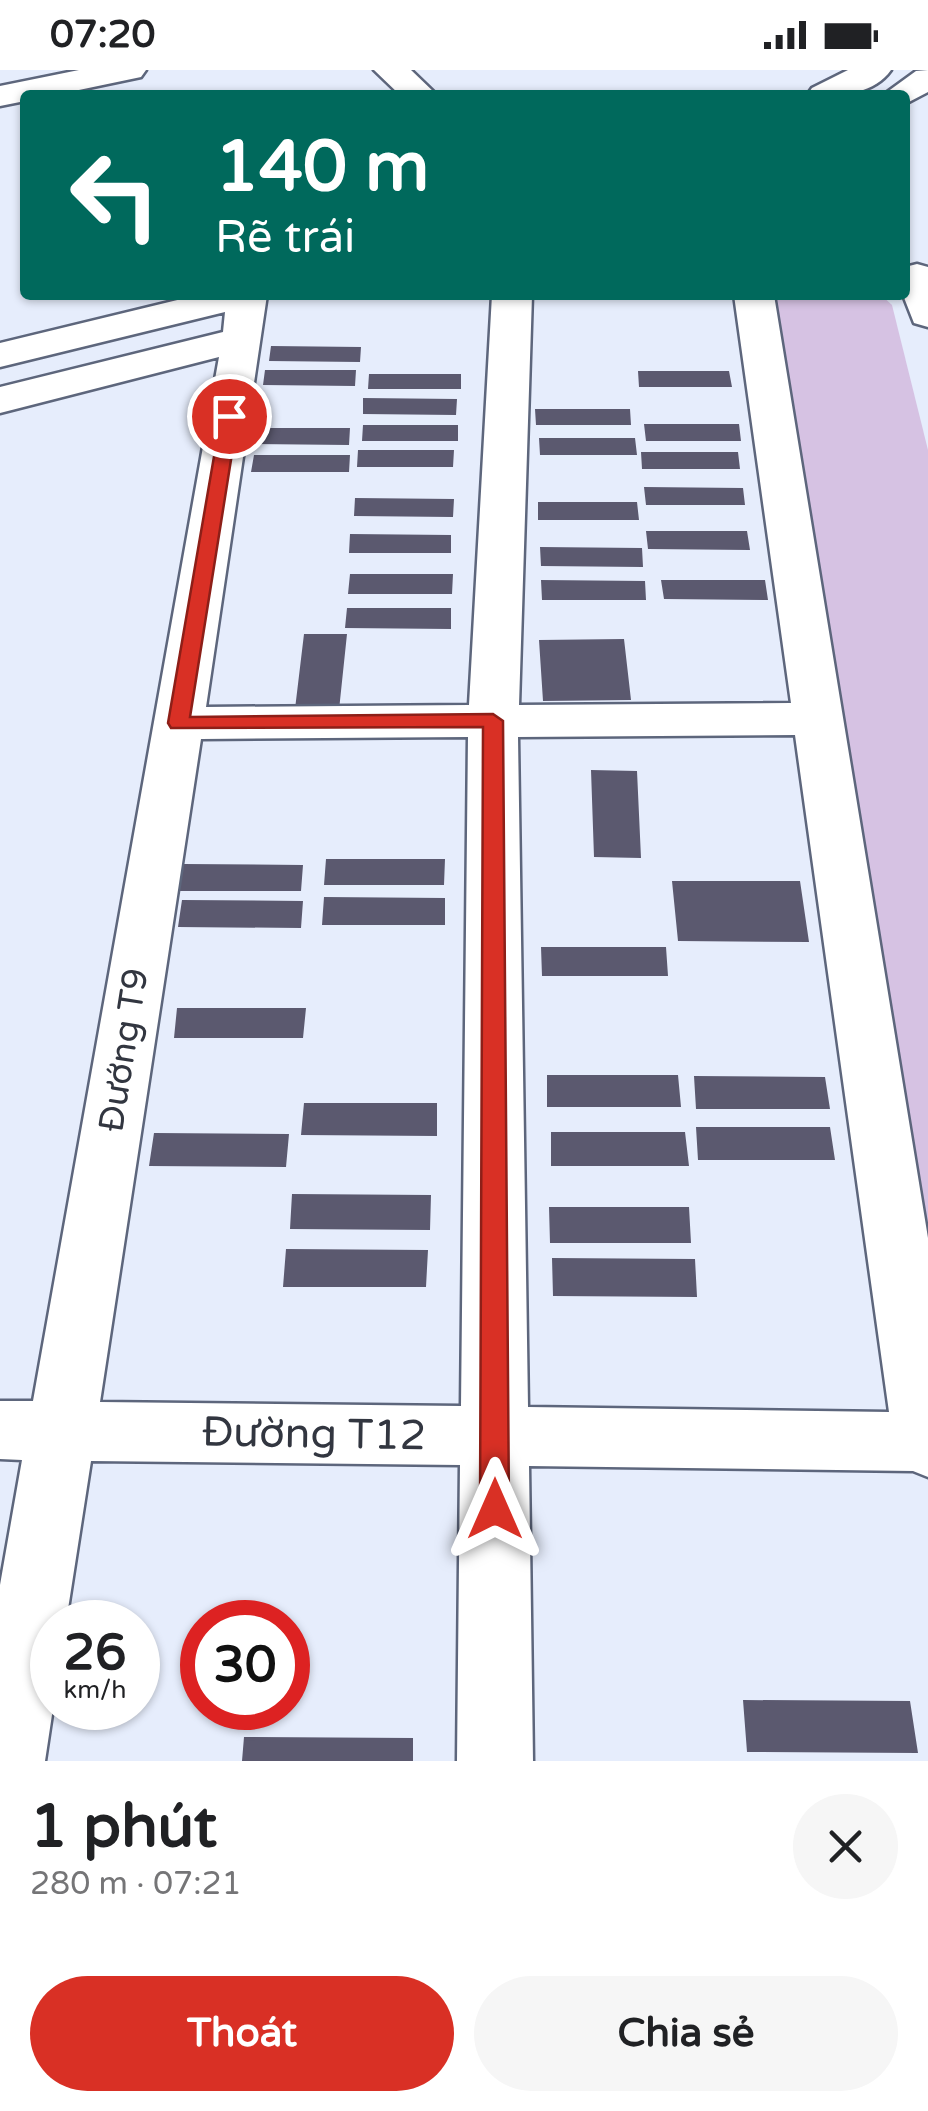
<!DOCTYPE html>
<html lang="vi">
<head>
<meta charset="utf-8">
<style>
  :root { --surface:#fff; --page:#f6f6f6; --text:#202124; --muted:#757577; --accent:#d93025 }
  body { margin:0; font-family:"Varela Round",sans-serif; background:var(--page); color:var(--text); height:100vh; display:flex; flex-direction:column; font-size:38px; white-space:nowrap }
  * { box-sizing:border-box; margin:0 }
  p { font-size:32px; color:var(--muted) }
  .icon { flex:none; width:55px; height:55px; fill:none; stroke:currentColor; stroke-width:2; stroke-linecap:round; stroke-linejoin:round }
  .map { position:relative; height:1691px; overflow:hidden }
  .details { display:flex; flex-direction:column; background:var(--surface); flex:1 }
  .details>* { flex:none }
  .banner { position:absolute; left:20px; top:20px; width:890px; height:210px; border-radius:10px; box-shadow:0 2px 8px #0004; background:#00695c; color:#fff; overflow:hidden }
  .speed { position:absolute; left:30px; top:1530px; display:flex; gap:20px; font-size:50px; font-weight:700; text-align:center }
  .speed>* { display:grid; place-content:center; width:130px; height:130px; border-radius:50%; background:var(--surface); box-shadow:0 2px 8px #0004; line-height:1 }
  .speed small { font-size:25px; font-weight:400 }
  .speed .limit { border:15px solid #d22; background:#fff; color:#111 }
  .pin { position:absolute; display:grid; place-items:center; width:85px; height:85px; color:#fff; margin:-42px; border:5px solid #fff; border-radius:50%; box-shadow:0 2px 10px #0007 }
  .me { position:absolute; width:110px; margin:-55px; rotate:0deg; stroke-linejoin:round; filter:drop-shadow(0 0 8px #0008) }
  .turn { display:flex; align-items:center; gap:35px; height:210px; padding:0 30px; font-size:45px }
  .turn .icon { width:130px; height:130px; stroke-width:2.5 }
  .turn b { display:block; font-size:70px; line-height:85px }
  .round { display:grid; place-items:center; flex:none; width:105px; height:105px; border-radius:52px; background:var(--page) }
  .overview { display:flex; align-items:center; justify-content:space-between; height:170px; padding:0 30px }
  h1 { font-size:60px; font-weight:800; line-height:75px }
  .action { display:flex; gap:20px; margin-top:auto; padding:20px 30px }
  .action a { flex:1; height:115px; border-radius:60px; background:var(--accent); color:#fff; font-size:40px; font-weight:800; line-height:115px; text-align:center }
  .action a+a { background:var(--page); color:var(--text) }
  .status { display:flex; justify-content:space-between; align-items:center; height:70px; padding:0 50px; background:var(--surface); direction:ltr }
  .status svg { height:28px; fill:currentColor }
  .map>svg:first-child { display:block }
  .green { fill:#d6c2e3 }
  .building { fill:#5b596f }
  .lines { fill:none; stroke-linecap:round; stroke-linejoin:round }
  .minor-casing { stroke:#5d667c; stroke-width:5 }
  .minor { fill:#fff; fill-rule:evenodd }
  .route { fill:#d93025; stroke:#8d1f18; stroke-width:2.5 }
  .labels { text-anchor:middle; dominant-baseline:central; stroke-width:10; stroke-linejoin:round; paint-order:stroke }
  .street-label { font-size:35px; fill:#323640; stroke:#fff }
  .near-street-label { font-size:42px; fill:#323640; stroke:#fff }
</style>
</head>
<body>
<div class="status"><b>07:20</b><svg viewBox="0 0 49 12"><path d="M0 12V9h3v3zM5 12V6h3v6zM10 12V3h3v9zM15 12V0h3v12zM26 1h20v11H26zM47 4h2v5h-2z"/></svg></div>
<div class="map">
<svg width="928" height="1691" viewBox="0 0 928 1691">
  <rect width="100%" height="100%" fill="#e6edfc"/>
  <path class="green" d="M772,225H881L892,235L928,380V1187Z"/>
  <path class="building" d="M271,276L361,277L360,292L269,291Z
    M265,300H356L355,316L263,315Z
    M638,301H729L732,317H639Z
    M369,304H461V319H368Z
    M363,328L457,329L456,345L363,344Z
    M535,339H630L631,355H536Z
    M644,354H739L741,371H646Z
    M363,355H458V371H362Z
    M255,358H350L349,375L253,374Z
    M539,368H635L637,385H540Z
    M358,380H454L453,397H357Z
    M641,382H738L740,399H642Z
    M254,385H350L349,402H251Z
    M644,417L743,418L745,435H646Z
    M355,428L454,429L453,447L354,446Z
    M538,432H637L639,450H538Z
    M646,461H747L750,480L648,479Z
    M350,464L451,465V483H349Z
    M540,477L642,478L643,497L541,496Z
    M350,504H453L452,524H348Z
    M541,510L645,511L646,530H542Z
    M661,510H765L768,530L664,529Z
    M347,538H451V559L345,558Z
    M304,564H347L339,640L295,639Z
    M624,569L631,630L543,631L539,570Z
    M591,700L637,701L641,788L594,787Z
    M326,789H445L444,815H324Z
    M183,794L303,795L301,821H179Z
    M672,811H800L809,872L678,871Z
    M324,827L445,828V855H322Z
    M182,830L303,831L301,858L178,857Z
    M541,877H666L668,906H542Z
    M177,938H306L303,968H174Z
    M547,1005H678L681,1037H547Z
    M694,1006L825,1007L830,1039H696Z
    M304,1033H437V1066L301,1065Z
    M696,1057H830L835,1090H698Z
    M551,1062H685L689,1096H551Z
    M154,1063L289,1064L286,1097L149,1096Z
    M292,1124L431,1125L430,1160L290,1159Z
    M549,1137H689L691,1173H550Z
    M286,1179L428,1180L426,1217H283Z
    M552,1188L695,1189L697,1227L553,1226Z
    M743,1630L910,1631L918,1683L747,1682Z
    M244,1667L413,1668V1691H242Z"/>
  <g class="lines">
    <g class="minor-casing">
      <path id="minor" d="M79,0H146L141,7L55,25H25V31L0,36V16Z
        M374,0H411L437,25H400Z
        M848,0H891C872,27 836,25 807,25L812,18Z
        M928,0V22L905,34V25H883L916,1Z
        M917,194L928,197V257L914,253L903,225L905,197Z
        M198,225H267L206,637L469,635L492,225H532L519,635L791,633L734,225H774L928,1168V1407L913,1401L529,1396L533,1691H457L460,1395L91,1391L66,1552H52L53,1638L45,1691H0V1515L22,1390L0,1389V1331H33L219,287L0,343V317L223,262L225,242L0,297V273ZM795,665L889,1342L528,1337L518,667ZM468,667L461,1336L100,1332L201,669Z"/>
    </g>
    <use href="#minor" class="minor"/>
  </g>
  <path class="route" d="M229,341L238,346L190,647L493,644L503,651L509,1439L505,1448L495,1452L484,1448L480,1439L483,657L171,658L168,653L221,346Z"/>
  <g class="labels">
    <g class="street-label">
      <text transform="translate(124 980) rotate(-81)">Đướng T9</text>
    </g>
    <g class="near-street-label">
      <text transform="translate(314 1364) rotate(1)">Đường T12</text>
    </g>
  </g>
</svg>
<div class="speed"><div>26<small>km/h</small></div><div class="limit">30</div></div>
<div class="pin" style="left:229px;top:346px;background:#d93025"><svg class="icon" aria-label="arrive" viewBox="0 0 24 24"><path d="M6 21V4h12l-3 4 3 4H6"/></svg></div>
<svg class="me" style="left:495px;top:1439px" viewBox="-20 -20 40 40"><path d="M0-17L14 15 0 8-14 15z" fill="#d93025" stroke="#fff" stroke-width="4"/></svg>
<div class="banner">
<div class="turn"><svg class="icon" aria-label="left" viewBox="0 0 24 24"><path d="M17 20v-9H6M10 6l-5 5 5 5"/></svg><div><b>140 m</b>Rẽ trái</div></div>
</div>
</div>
<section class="details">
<div class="overview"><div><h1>1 phút</h1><p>280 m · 07:21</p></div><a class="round"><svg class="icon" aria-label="close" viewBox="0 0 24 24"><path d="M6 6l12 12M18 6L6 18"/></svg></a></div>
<div class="action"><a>Thoát</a><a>Chia sẻ</a></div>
</section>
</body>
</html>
